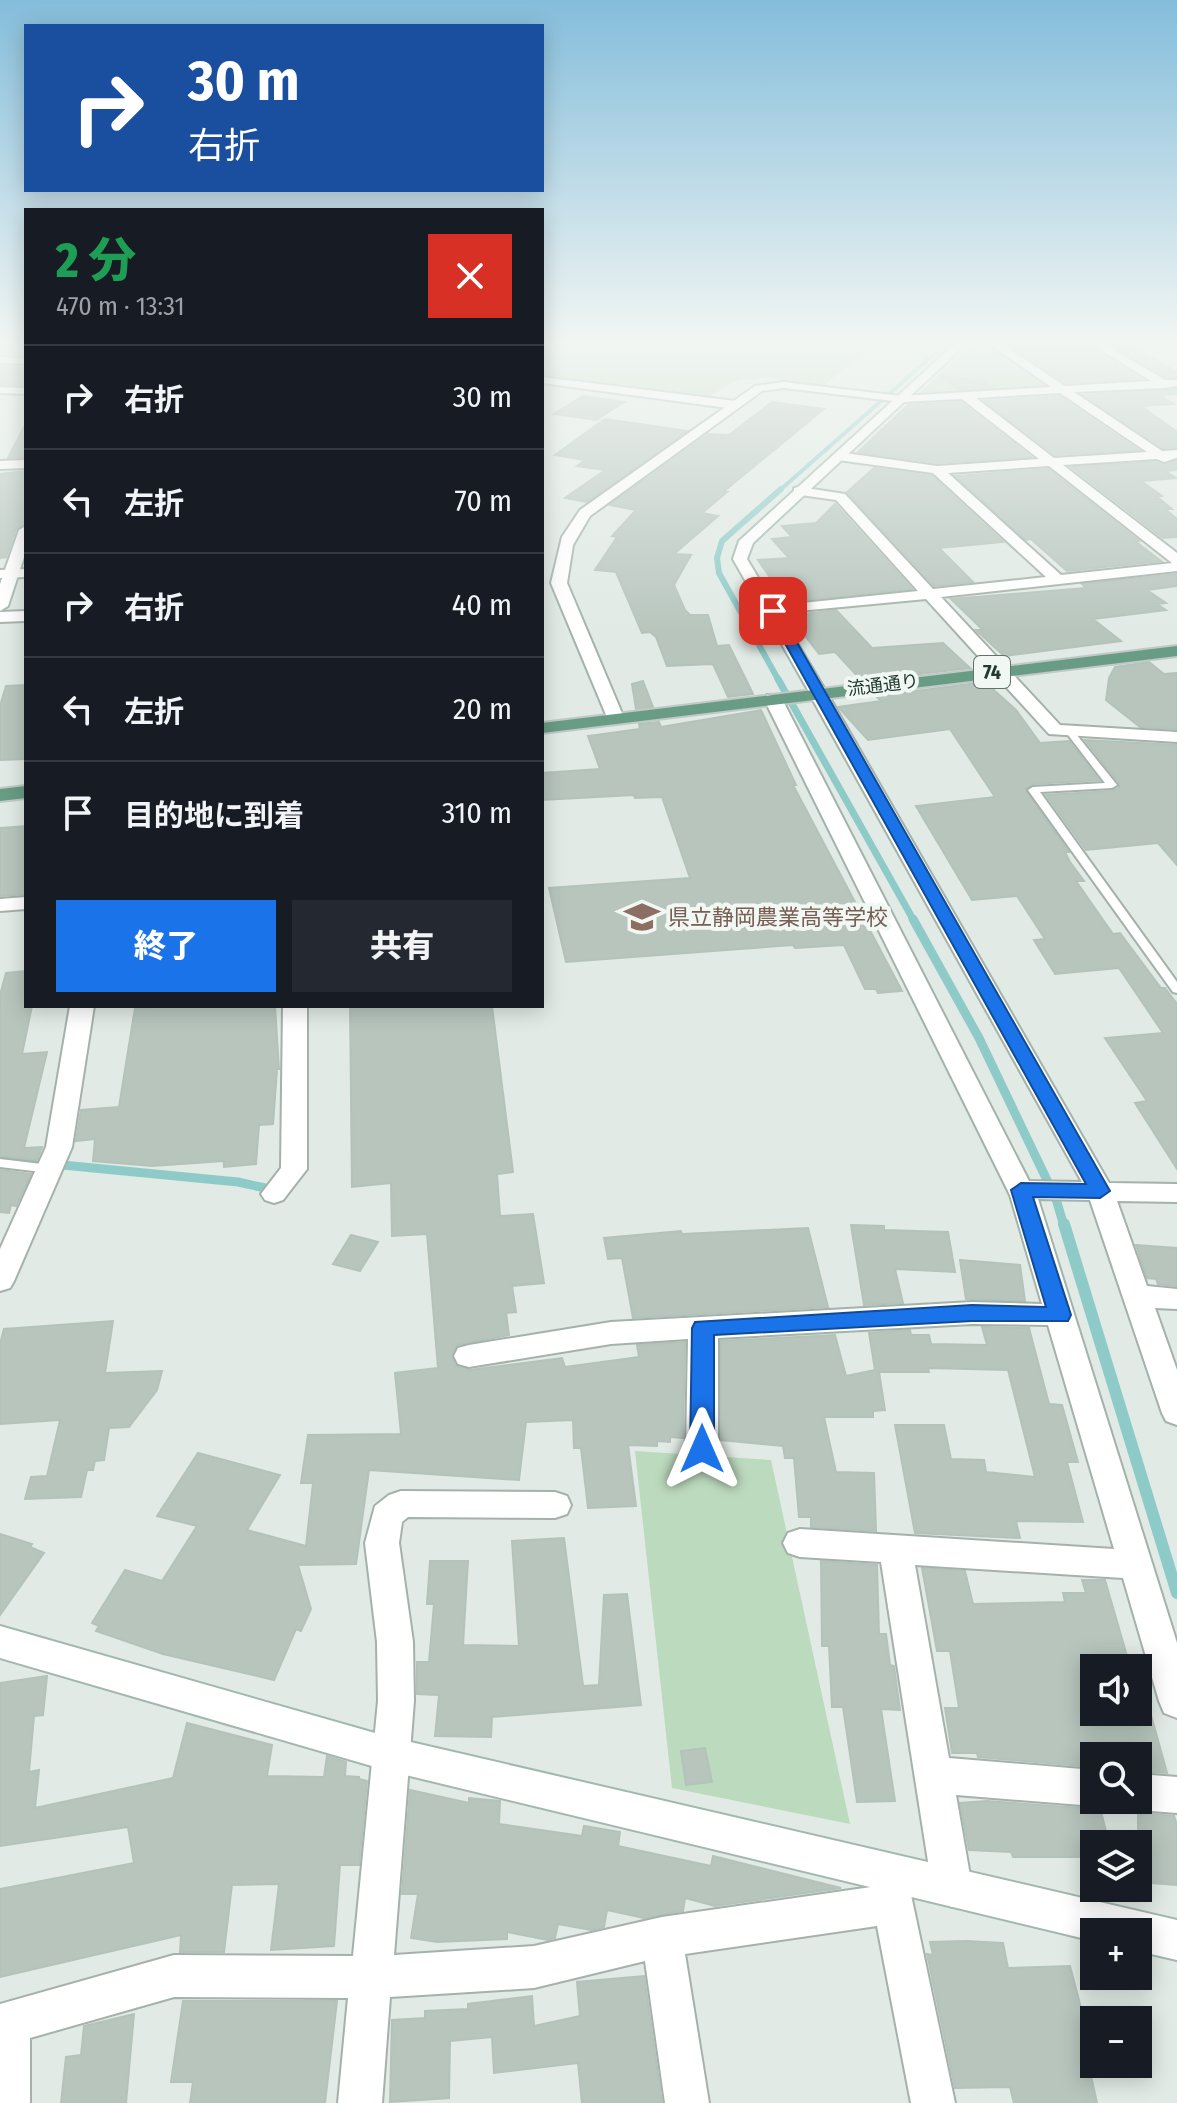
<!DOCTYPE html>
<html lang="ja">
<head>
<meta charset="utf-8">
<style>
  :root { --surface:#171b24; --page:#242831; --text:#f1f3f6; --muted:#9ea1a6; --line:#363941; --accent:#1a73e8 }
  body { margin:0; font-family:"Fira Sans Condensed","Noto Sans JP",sans-serif; background:var(--page); color:var(--text); height:100vh; display:flex; flex-direction:column; font-size:30px; white-space:nowrap }
  * { box-sizing:border-box; margin:0 }
  p { font-size:26px; color:var(--muted) }
  .icon { flex:none; width:44px; height:44px; fill:none; stroke:currentColor; stroke-width:2; stroke-linecap:round; stroke-linejoin:round }
  .map { position:relative; flex:1; overflow:hidden }
  .side { position:absolute; left:24px; top:208px; width:520px; height:800px; display:flex; flex-direction:column; background:var(--surface); border-radius:0px; box-shadow:0 4px 20px #0003 }
  .side>* { flex:none }
  .guide { position:absolute; left:24px; top:24px; width:520px; height:168px; border-radius:0px; box-shadow:0 4px 20px #0003; background:#1a4fa0; color:#fff; overflow:hidden }
  .controls { position:absolute; left:1080px; top:1654px; display:grid; gap:16px }
  .controls a { display:grid; place-items:center; width:72px; height:72px; border-radius:0px; background:var(--surface); box-shadow:0 4px 20px #0003; font-size:40px }
  .pin { position:absolute; display:grid; place-items:center; width:68px; height:68px; color:#fff; margin:-34px; border-radius:16px; box-shadow:0 4px 12px #0006 }
  .me { position:absolute; width:88px; margin:-44px; rotate:0deg; stroke-linejoin:round; filter:drop-shadow(0 0 6px #0008) }
  .turn { display:flex; align-items:center; gap:28px; height:168px; padding:0 32px; font-size:36px }
  .turn .icon { width:104px; height:104px; stroke-width:2.5 }
  .turn b { display:block; font-size:56px; line-height:68px }
  .round { display:grid; place-items:center; flex:none; width:84px; height:84px; border-radius:0px; background:var(--page) }
  .overview { display:flex; align-items:center; justify-content:space-between; height:136px; padding:0 32px }
  h1 { font-size:48px; font-weight:800; line-height:60px; color:#1e9e55 }
  .button { display:flex; gap:16px; margin-top:auto; padding:16px 32px }
  .button a { flex:1; height:92px; border-radius:0px; background:var(--accent); color:#fff; font-size:32px; font-weight:800; line-height:92px; text-align:center }
  .button a+a { background:var(--page); color:var(--text) }
  ul { padding:0; list-style:none }
  li { display:flex; align-items:center; gap:24px; height:104px; padding:0 32px; border-top:2px solid var(--line) }
  li div { flex:1 }
  li b { display:block; font-size:30px }
  li em { font-style:normal }
  .map>svg:first-child { display:block }
  .green { fill:#bcdabe }
  .lines { fill:none; stroke-linecap:round; stroke-linejoin:round }
  .stream-far4 { stroke:#8ecbc8; stroke-width:4 }
  .stream-far3 { stroke:#8ecbc8; stroke-width:6 }
  .stream-far2 { stroke:#8ecbc8; stroke-width:7 }
  .stream-far1 { stroke:#8ecbc8; stroke-width:9 }
  .stream { stroke:#8ecbc8; stroke-width:12 }
  .building { fill:#b7c5bd; stroke:#b4c3ba; stroke-width:2 }
  .lane-casing { stroke:#a4b2aa; stroke-width:4 }
  .street-casing { stroke:#a4b2aa; stroke-width:4 }
  .secondary-casing { stroke:#a3b8ad; stroke-width:4 }
  .primary-casing { stroke:#c1c8c5; stroke-width:4 }
  .lane { fill:#fff; fill-rule:evenodd }
  .street { fill:#fff; fill-rule:evenodd }
  .secondary { fill:#fff; fill-rule:evenodd }
  .primary { fill:#699c85; fill-rule:evenodd }
  .route { fill:#1a73e8; stroke:#114b97; stroke-width:2 }
  .labels { text-anchor:middle; dominant-baseline:central; stroke-width:8; stroke-linejoin:round; paint-order:stroke }
  .far-street-label { font-size:18px; fill:#233a2f; stroke:#f1f7f3 }
  .shield { fill:#f1f7f3; stroke:#61736a; stroke-width:2 }
  .shield-label { font-size:20px; font-weight:bold; fill:#233a2f }
  .education-label { font-size:22px; fill:#785e54; stroke:#f1f7f3; text-anchor:start }
</style>
</head>
<body>
<div class="map">
<svg width="1177" height="2103" viewBox="0 0 1177 2103">
  <rect width="100%" height="100%" fill="#e1eae4"/>
  <path class="green" d="M542,341H879L824,385L767,378L738,380L708,397L542,375V363L545,361L542,360Z
    M977,341H985L1056,388L919,393Z
    M635,1451L771,1460L850,1824L672,1788Z"/>
  <g class="lines">
    <path class="stream-far4" d="M779,491L949,341"/>
    <path class="stream-far3" d="M779,681L719,573L717,558L722,541L781,489"/>
    <path class="stream-far2" d="M778,679L914,921"/>
    <path class="stream-far1" d="M913,919L979,1038L1056,1199L1064,1226
      M0,1159L238,1182L265,1188"/>
    <path class="stream" d="M1064,1224L1177,1593"/>
  </g>
  <path class="building" d="M1002,341H1084L1141,379L1066,383Z
    M1104,341H1123L1177,372V377H1166Z
    M0,367L26,368V385L0,384Z
    M941,376L981,380L992,388L959,390Z
    M1177,389V394L1159,395L1174,404L1141,406L1177,432V447L1163,448L1083,395Z
    M583,396L624,402L596,420L554,414Z
    M1059,396L1138,450L1055,455L984,401Z
    M772,402L824,409L723,492H727L702,513L718,516L674,554L691,555L674,585L685,610L690,615H708L717,646L729,645L753,694L728,697L713,664L667,666L656,637L650,632L642,633L616,572L595,570L617,537L612,536L636,510L610,505L708,434L729,435Z
    M961,402L1031,457L937,463L858,452L908,405Z
    M605,419L687,431L587,502L565,498L605,470L577,466L585,460L555,455Z
    M26,423V457L8,458Z
    M1177,461V470L1165,471L1176,478L1141,481L1162,496L1157,497L1172,509H1165L1177,519V537L1163,538L1071,467L1156,462L1165,465Z
    M874,468L932,476L1003,542L939,548L973,582L934,586L847,492Z
    M1048,469L1139,541H1135L1161,561L1067,571L1031,539L1026,540L955,476Z
    M26,471V523L16,529L6,557L0,558V474Z
    M835,504L912,589L787,602L758,560L789,558L772,539L792,537L782,526L816,523Z
    M1177,574V586L1147,590L1166,603L1157,604L1166,610L1093,619L1121,641L1004,656L976,630H983L951,599L1086,588L1082,584Z
    M836,610L872,648L943,643L970,668L862,681L835,652L819,654L790,616Z
    M1149,662L1164,674L1177,673V729L1140,727L1106,700L1109,678L1115,667Z
    M643,681L653,707L636,709L632,684Z
    M985,682L1016,710L1040,743L1069,741L1099,780L1033,784L1025,789L1069,852H1065L1070,862L1084,881H1076L1113,934L1120,933L1161,988H1165L1177,1004V1169L1135,1103L1147,1101L1105,1038L1163,1033L1119,968L1055,974L1034,940L1045,939L1017,896L972,900L916,806L995,797L950,729L868,740L838,707L881,701L876,696Z
    M26,685V759L0,760V706L6,686Z
    M761,710L796,785H793L902,991L878,993L876,989H865L844,945L795,948L793,945L566,962L549,888L690,878L662,797L635,798L634,795L542,800V773L600,769L588,736L640,729L639,724L659,722L661,727Z
    M1085,740L1177,745V865L1158,843L1086,850L1046,795L1112,791L1119,788V783Z
    M26,826V894L0,896V828Z
    M26,971V1006H32L22,1054L47,1052L24,1148L42,1147L37,1160L0,1156V995L6,973Z
    M177,1006H275L279,1069H277L273,1124L259,1125L256,1164L224,1167V1161L152,1166L93,1161L95,1139L76,1141L81,1110L119,1107L135,1008Z
    M350,1006H492L513,1172L497,1174L500,1216L533,1214L544,1283L512,1286L516,1312L506,1313L509,1335L457,1345L451,1355L455,1365L469,1370L562,1358L565,1367L639,1357L637,1345L685,1342L683,1438L670,1437V1442L657,1441V1446L628,1445L636,1506L588,1508L581,1448H574L573,1420L526,1422L519,1480L369,1470L356,1564L298,1565L311,1609L301,1631L296,1629L274,1680L163,1654L96,1631L99,1626L92,1623L125,1570L162,1581L197,1526L157,1516L198,1453L280,1475L247,1530L306,1546L313,1483H301L308,1435L401,1434L395,1373L438,1368L427,1234L392,1236L391,1183L352,1187Z
    M0,1170L31,1174L16,1206L11,1205L9,1213L0,1212Z
    M851,1225L884,1226V1230L948,1232L955,1272L895,1269L903,1303L864,1305Z
    M808,1228L828,1307L633,1318L622,1258L608,1259L604,1238L681,1231L682,1234Z
    M351,1235L378,1242L360,1271L333,1264Z
    M1136,1245L1177,1248V1286L1158,1284L1156,1279L1147,1278Z
    M960,1260L1020,1265L1025,1301L966,1299Z
    M113,1321L105,1373L162,1371L157,1390L129,1427L109,1428L104,1460L95,1461L93,1470H87L81,1497L25,1499L31,1477L47,1476L60,1420L0,1424V1344L4,1329Z
    M982,1327L1029,1328L1049,1404L1062,1405L1078,1462H1067L1083,1522L1016,1521L1020,1538L915,1533L895,1425H944L951,1459L984,1460L986,1472L1035,1477L1008,1370L928,1368L929,1372H879L885,1410L873,1411V1417H824L836,1472L874,1473L876,1531L811,1527V1517H799L794,1458H785L783,1446L721,1440V1341L835,1335L846,1376L875,1370L869,1333L910,1330L911,1335H929L931,1344L987,1345Z
    M0,1534L32,1544L30,1547L44,1553L0,1615Z
    M564,1538L583,1686L599,1685L604,1595L627,1594L641,1705L492,1717L491,1737L435,1736L439,1695L417,1694V1662H429L434,1604H427L430,1561H468L463,1645L519,1646L512,1541Z
    M821,1561L877,1565L879,1634H886L890,1665L894,1666L900,1710L881,1709L895,1801L857,1802L843,1707H832L829,1646H822Z
    M922,1568L965,1571L973,1604L1065,1602L1063,1593H1086L1082,1580H1105L1129,1663H1094V1712H1138V1694L1145,1693L1167,1773L1138,1771V1756H1094V1767L978,1757L977,1753H952L945,1708H959L950,1651H937Z
    M47,1676L43,1715L34,1716L29,1772L39,1770L35,1808L173,1778L187,1723L272,1745L267,1776L324,1777L327,1756L346,1762L345,1776L359,1777V1779L367,1781L359,1865H340L334,1946L271,1950L279,1884L232,1885L224,1952H180L181,1935L0,1977V1889L134,1863L128,1827L0,1846V1683Z
    M705,1748L712,1782L686,1785L681,1751Z
    M410,1790L469,1803V1798L500,1801L499,1824L582,1836L584,1826L620,1832L618,1846L711,1866L713,1856L841,1888L715,1906L685,1898L683,1911L644,1918L607,1910L604,1927L591,1930L558,1924L555,1938L548,1940L507,1932V1939L437,1942L411,1938L418,1894H402Z
    M987,1801L1094,1809L1100,1807L1109,1844H1094V1857H1013L1011,1852L969,1850L960,1803Z
    M1138,1813L1174,1816L1177,1825V1885L1138,1882Z
    M966,1941L1003,1943L1008,1968L1070,1966L1089,2038L1083,2039L1097,2103H1014L1010,2087L955,2088L927,1954L933,1955L930,1942Z
    M644,1976L662,2103H582L578,2063L494,2073L492,2037L450,2041L449,2098L390,2102L392,2020L425,2018V2011L468,2009V2004L532,1996L534,2026L580,2016L577,1982Z
    M183,2001H337L325,2103H190L193,2082H171Z
    M134,2014L126,2103H61L66,2057L81,2055L84,2026Z"/>
  <g class="lines">
    <g class="lane-casing">
      <path id="lane" d="M1069,728L1072,729L1117,785L1112,788L1040,792L1177,982V993L1173,992L1028,790L1033,787L1105,783L1065,731Z
        M0,1159L50,1165L57,1169L50,1173L0,1167Z"/>
    </g>
    <g class="street-casing">
      <path id="street" d="M985,341H997L1065,386L1151,381L1087,341H1099L1165,380H1177V386L1165,388L1074,392L1162,451L1177,450V458L1164,462L1157,459L1063,465L1177,553V571L941,597L1060,725L1177,732V742L1049,734L926,599L767,614L765,611L773,606L918,591L836,500L794,494V488L799,487L845,494L933,589L1046,577L933,473L838,460L832,456L838,452L937,466L1039,459L962,399L901,402L784,388L762,391L590,516L573,545L567,583L624,718L615,723L609,722L551,583L562,537L580,510L755,386L784,382L901,396L1051,387ZM1060,393L1147,452L1054,458L976,398ZM1049,466L1172,563L1061,575L948,473Z
        M0,387L26,388V394L0,393Z
        M26,460V468L0,469V461Z
        M26,569V577L0,578V570Z
        M26,611V621L0,622V612Z
        M818,688L827,693L1109,1183L1177,1184V1202L1117,1201L1147,1286L1177,1289V1309L1155,1308L1177,1370V1425L1166,1421L1162,1413L1090,1200L1038,1199L1177,1643V1718L1164,1713L1159,1701L1123,1578L915,1565L949,1758L1094,1770V1800H1108L1094,1806L956,1795L972,1887L966,1901L952,1907L938,1901L932,1887L881,1562L800,1557L788,1553L783,1543L788,1533L800,1529L1114,1549L1048,1325L972,1324L718,1338V1449L713,1458L702,1461L691,1458L686,1449L688,1339L611,1344L469,1367L458,1364L454,1356L458,1348L469,1345L611,1322L972,1302L1042,1304L1010,1195L764,699L767,695H779L782,699L1029,1181L1082,1182L809,693Z
        M26,897V909L0,911V899Z
        M70,1006H94L72,1147L14,1281L10,1288L0,1291V1249L46,1147Z
        M283,1006H307V1169L283,1200L274,1203L265,1200L261,1194L281,1168Z
        M401,1491L555,1492L567,1496L571,1505L567,1514L555,1518L408,1517L402,1522L399,1543L413,1642L414,1701L394,1955L534,1946L662,1917L871,1887L876,1876L890,1870L904,1876L910,1890L955,2103H911L877,1926L685,1954L709,2103H665L645,1961L534,1988L390,1997L382,2103H338L348,1998L174,1997L30,2038V2103H0V2004L174,1955L353,1956L378,1701L377,1642L365,1543L375,1506L389,1495Z
        M1138,1774L1177,1777V1813L1138,1810L1125,1805L1122,1800H1138Z"/>
    </g>
    <g class="secondary-casing">
      <path id="secondary" d="M958,341H969L753,543L747,559L827,693L824,697H812L733,559L739,541Z
        M0,357L26,358V364L0,363Z
        M542,377L735,401L741,405L735,409L542,383Z
        M26,526V551L8,606L0,611V584L19,530Z
        M0,1626L389,1737L1177,1920V1960L1138,1951V1932H1094V1941L389,1771L0,1658Z"/>
    </g>
    <g class="primary-casing">
      <path id="primary" d="M1177,646V656L542,733V723Z
        M26,786V798L0,801V789Z"/>
    </g>
    <use href="#lane" class="lane"/>
    <use href="#street" class="street"/>
    <use href="#secondary" class="secondary"/>
    <use href="#primary" class="primary"/>
  </g>
  <linearGradient id="sky" x2="0" y2="1"><stop stop-color="#84bddb"/><stop offset="0.54" stop-color="#f2f6f3"/><stop offset="1" stop-color="#f2f6f3" stop-opacity="0"/></linearGradient>
  <rect width="1177" height="635" fill="url(#sky)"/>
  <path class="route" d="M773,607L779,611L1110,1191L1100,1198L1033,1197L1071,1315L1068,1321H972L714,1335V1449L711,1456L702,1458L694,1456L690,1449L692,1328L695,1322L972,1305L1046,1307L1011,1190L1021,1183L1086,1184L767,611Z"/>
  <defs>
    <g id="school-bare" transform="scale(2.76)"><path d="M0-5L7-2L0 1L-7-2ZM-4 1L0 2.5L4 1V4Q0 6-4 4Z" fill="#8d6e63" stroke="#f1f7f3" stroke-width="2.5" paint-order="stroke"/></g>
  </defs>
  <g fill-rule="evenodd">
    <use href="#school-bare" x="642" y="917"/>
  </g>
  <g class="labels">
    <g class="far-street-label">
      <text transform="translate(883 685) rotate(-7)">流通通り</text>
    </g>
    <rect class="shield" x="974" y="656" width="36" height="32" rx="6"/>
    <g class="shield-label">
      <text x="992" y="672">74</text>
    </g>
    <g class="education-label">
      <text x="668" y="917">県立静岡農業高等学校</text>
    </g>
  </g>
</svg>
<div class="controls">
<a><svg class="icon" aria-label="sound" viewBox="0 0 24 24"><path d="M4 9h4l5-4v14l-5-4H4zM17 9q2 3 0 6"/></svg></a>
<a><svg class="icon" aria-label="search" viewBox="0 0 24 24"><circle cx="10" cy="10" r="6"/><path d="M15 15l6 6"/></svg></a>
<a><svg class="icon" aria-label="layers" viewBox="0 0 24 24"><path d="M12 4l9 5-9 5-9-5zM3 14l9 5 9-5"/></svg></a>
<a>+</a>
<a>−</a>
</div>
<div class="pin" style="left:773px;top:611px;background:#d93025"><svg class="icon" aria-label="arrive" viewBox="0 0 24 24"><path d="M6 21V4h12l-3 4 3 4H6"/></svg></div>
<svg class="me" style="left:702px;top:1449px" viewBox="-20 -20 40 40"><path d="M0-17L14 15 0 8-14 15z" fill="#1a73e8" stroke="#fff" stroke-width="4"/></svg>
<div class="guide">
<div class="turn"><svg class="icon" aria-label="right" viewBox="0 0 24 24"><path d="M7 20v-9h11M14 6l5 5-5 5"/></svg><div><b>30 m</b>右折</div></div>
</div>
<section class="side">
<div class="overview"><div><h1>2 分</h1><p>470 m · 13:31</p></div><a class="round" style="background:#d93025;color:#fff"><svg class="icon" aria-label="close" viewBox="0 0 24 24"><path d="M6 6l12 12M18 6L6 18"/></svg></a></div>
<ul>
<li><svg class="icon" aria-label="right" viewBox="0 0 24 24"><path d="M7 20v-9h11M14 6l5 5-5 5"/></svg><div><b>右折</b></div><em>30 m</em></li>
<li><svg class="icon" aria-label="left" viewBox="0 0 24 24"><path d="M17 20v-9H6M10 6l-5 5 5 5"/></svg><div><b>左折</b></div><em>70 m</em></li>
<li><svg class="icon" aria-label="right" viewBox="0 0 24 24"><path d="M7 20v-9h11M14 6l5 5-5 5"/></svg><div><b>右折</b></div><em>40 m</em></li>
<li><svg class="icon" aria-label="left" viewBox="0 0 24 24"><path d="M17 20v-9H6M10 6l-5 5 5 5"/></svg><div><b>左折</b></div><em>20 m</em></li>
<li><svg class="icon" aria-label="arrive" viewBox="0 0 24 24"><path d="M6 21V4h12l-3 4 3 4H6"/></svg><div><b>目的地に到着</b></div><em>310 m</em></li>
</ul>
<div class="button"><a>終了</a><a>共有</a></div>
</section>
</div>
</body>
</html>
